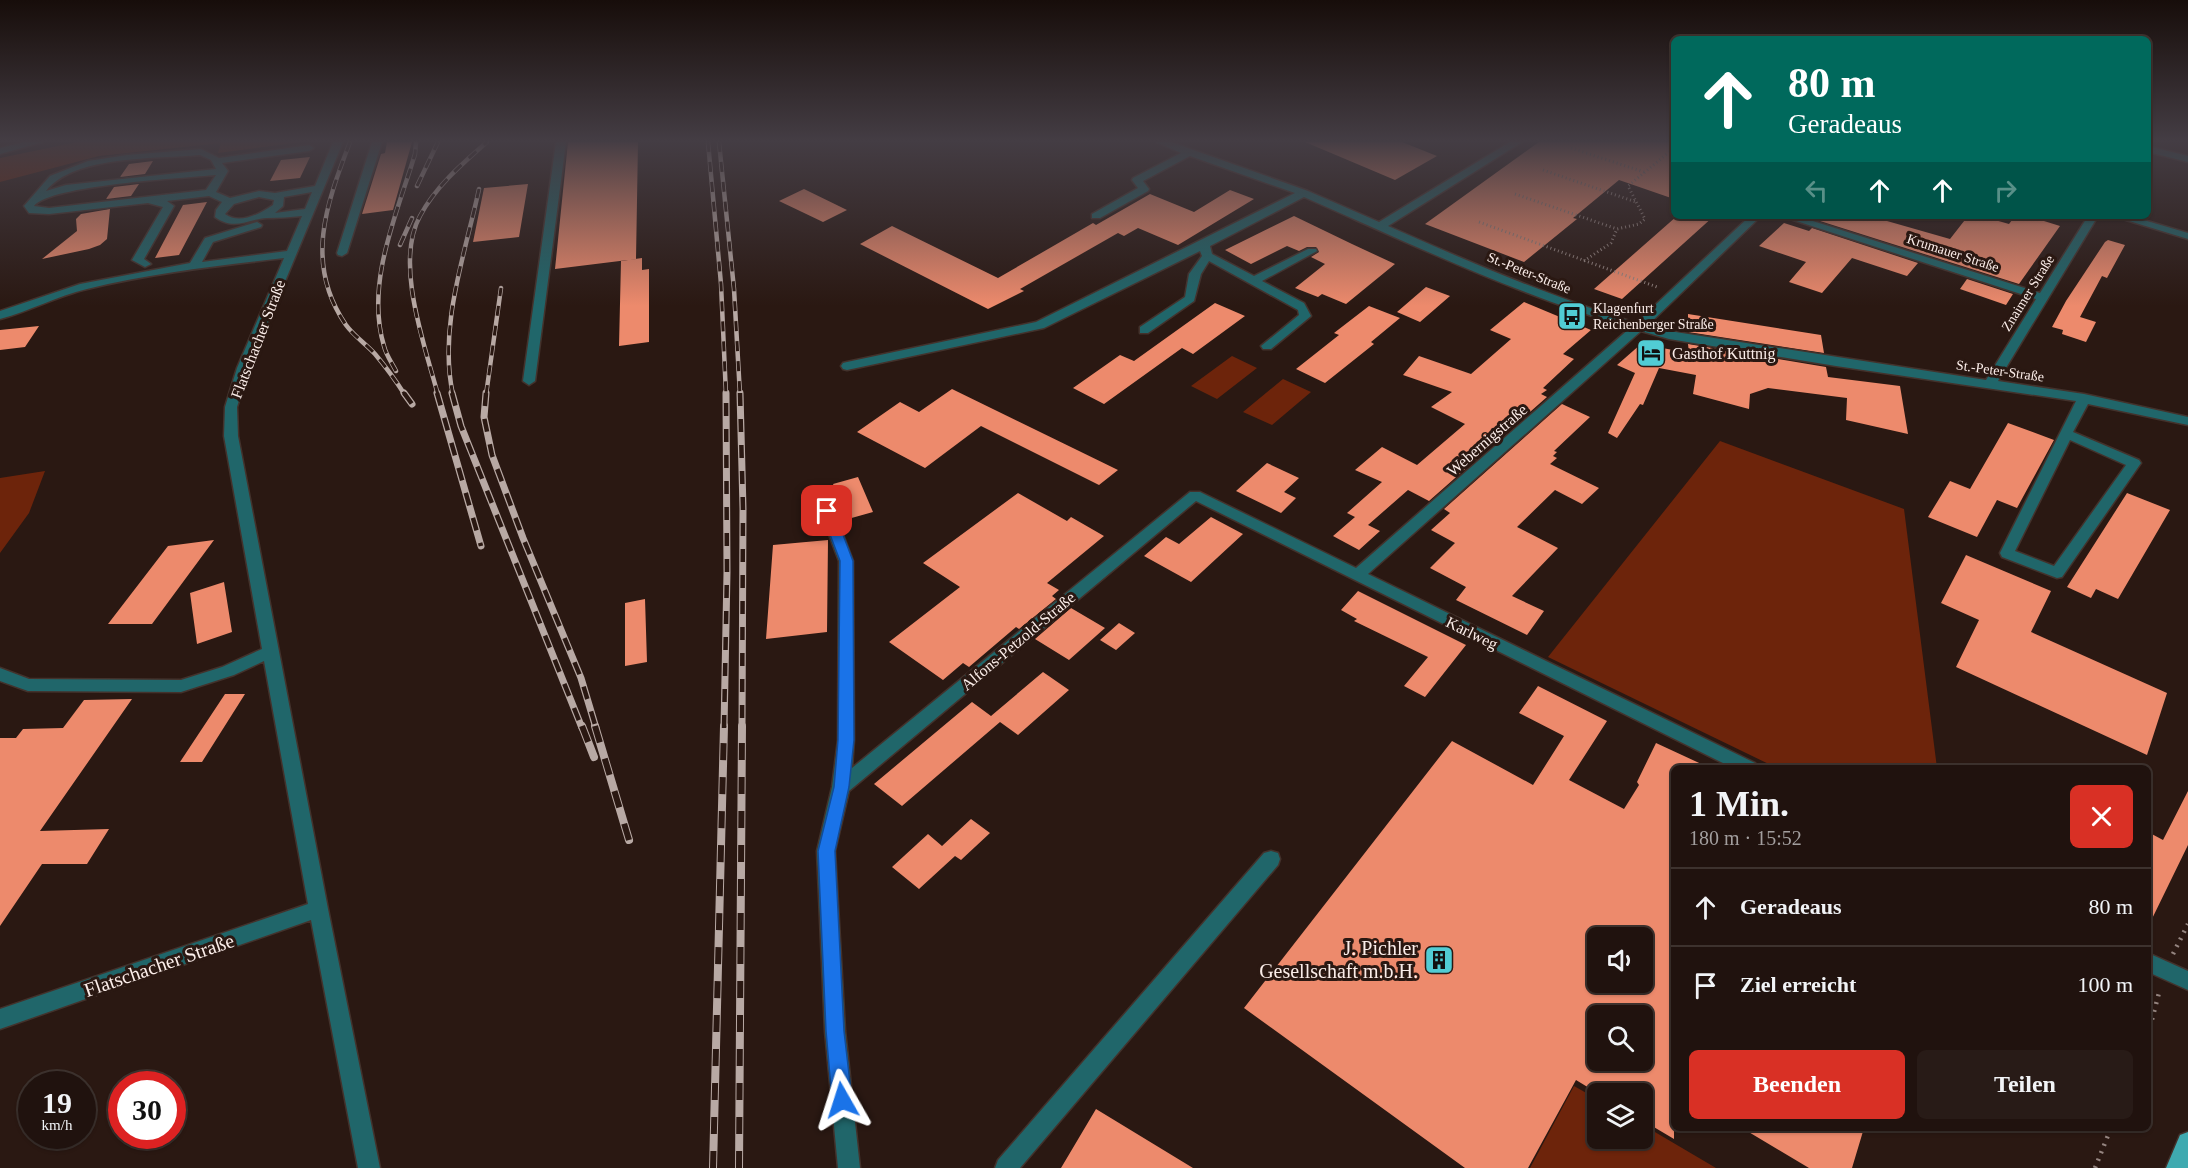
<!DOCTYPE html>
<html lang="de">
<head>
<meta charset="utf-8">
<style>
  :root { --surface:#20120e; --page:#281b17; --text:#f1f3f6; --muted:#a29e9e; --line:#3d322e; --accent:#d93025 }
  body { margin:0; font-family:Georgia,serif; background:var(--page); color:var(--text); height:100vh; display:flex; flex-direction:column; font-size:22px; white-space:nowrap }
  * { box-sizing:border-box; margin:0 }
  p { font-size:20px; color:var(--muted) }
  .icon { flex:none; width:33px; height:33px; fill:none; stroke:currentColor; stroke-width:2; stroke-linecap:round; stroke-linejoin:round }
  .map { position:relative; flex:1; overflow:hidden }
  .details { position:absolute; left:1671px; top:765px; width:480px; height:366px; display:flex; flex-direction:column; background:var(--surface); border-radius:9px; box-shadow:0 2px 4px #0004,0 0 0 2px var(--line) }
  .details>* { flex:none }
  .guide { position:absolute; left:1671px; top:36px; width:480px; height:183px; border-radius:9px; box-shadow:0 2px 4px #0004,0 0 0 2px var(--line); background:#00695c; color:#fff; overflow:hidden }
  .tools { position:absolute; left:1587px; top:927px; display:grid; gap:12px }
  .tools a { display:grid; place-items:center; width:66px; height:66px; border-radius:9px; background:var(--surface); box-shadow:0 2px 4px #0004,0 0 0 2px var(--line); font-size:30px }
  .speed { position:absolute; left:18px; top:1071px; display:flex; gap:12px; font-size:30px; font-weight:700; text-align:center }
  .speed>* { display:grid; place-content:center; width:78px; height:78px; border-radius:50%; background:var(--surface); box-shadow:0 2px 4px #0004,0 0 0 2px var(--line); line-height:1 }
  .speed small { font-size:15px; font-weight:400 }
  .speed .limit { border:9px solid #d22; background:#fff; color:#111 }
  .pin { position:absolute; display:grid; place-items:center; width:51px; height:51px; color:#fff; margin:-26px; border-radius:12px; box-shadow:0 3px 9px #0006 }
  .me { position:absolute; width:66px; margin:-33px; rotate:354deg; stroke-linejoin:round; filter:drop-shadow(0 0 4px #0008) }
  .turn { display:flex; align-items:center; gap:21px; height:126px; padding:0 18px; font-size:27px }
  .turn .icon { width:78px; height:78px; stroke-width:2.5 }
  .turn b { display:block; font-size:42px; line-height:51px }
  .lanes { display:flex; align-items:center; height:57px; padding:0 18px; background:#0003; justify-content:center; gap:30px; direction:ltr }
  .lanes .off { opacity:.35 }
  .round { display:grid; place-items:center; flex:none; width:63px; height:63px; border-radius:9px; background:var(--page) }
  .summary { display:flex; align-items:center; justify-content:space-between; height:102px; padding:0 18px }
  h1 { font-size:36px; font-weight:600; line-height:45px }
  .button { display:flex; gap:12px; margin-top:auto; padding:12px 18px }
  .button a { flex:1; height:69px; border-radius:9px; background:var(--accent); color:#fff; font-size:24px; font-weight:600; line-height:69px; text-align:center }
  .button a+a { background:var(--page); color:var(--text) }
  ul { padding:0; list-style:none }
  li { display:flex; align-items:center; gap:18px; height:78px; padding:0 18px; border-top:2px solid var(--line) }
  li div { flex:1 }
  li b { display:block; font-size:22px }
  li em { font-style:normal }
  .map>svg:first-child { display:block }
  .green { fill:#6d240b }
  .building { fill:#ed8a6c; fill-rule:evenodd }
  .lines { fill:none; stroke-linecap:round; stroke-linejoin:round }
  .minor-casing { stroke:#43322c; stroke-width:3 }
  .major-casing { stroke:#43322c; stroke-width:3 }
  .path-far1 { stroke:#958580; stroke-width:3; stroke-dasharray:1 3; stroke-linecap:butt }
  .path { stroke:#958580; stroke-width:4.5; stroke-dasharray:2 6; stroke-linecap:butt }
  .minor { fill:#20666a; fill-rule:evenodd }
  .major { fill:#3faab0; fill-rule:evenodd }
  .rail-far2-casing { stroke:#b8a9a4; stroke-width:4.5 }
  .rail-far1-casing { stroke:#b8a9a4; stroke-width:7 }
  .rail-casing { stroke:#b8a9a4; stroke-width:8 }
  .rail-far2 { stroke:#2a1812; stroke-width:3; stroke-dasharray:10; stroke-linecap:butt }
  .rail-far1 { stroke:#2a1812; stroke-width:4.5; stroke-dasharray:13; stroke-linecap:butt }
  .rail { stroke:#2a1812; stroke-width:6; stroke-dasharray:17; stroke-linecap:butt }
  .route { fill:#1a73e8; stroke:#114b97; stroke-width:1.5 }
  .labels { text-anchor:middle; dominant-baseline:central; stroke-width:6; stroke-linejoin:round; paint-order:stroke }
  .far-street-label { font-size:14px; fill:#fbede9; stroke:#2a1812 }
  .far-poi-label { font-size:14px; fill:#fbede9; stroke:#2a1812; text-anchor:start }
  .street-label { font-size:16px; fill:#fbede9; stroke:#2a1812 }
  .poi-label { font-size:16px; fill:#fbede9; stroke:#2a1812; text-anchor:start }
  .near-poi-label { font-size:20px; fill:#fbede9; stroke:#2a1812; text-anchor:end }
  .near-street-label { font-size:20px; fill:#fbede9; stroke:#2a1812 }
</style>
</head>
<body>
<div class="map">
<svg width="2188" height="1168" viewBox="0 0 2188 1168">
  <rect width="100%" height="100%" fill="#2a1812"/>
  <path class="green" d="M77,142H301L218,153L221,143L99,156L0,182V158Z
    M1232,356L1257,368L1217,399L1191,386Z
    M1283,379L1311,392L1272,425L1243,412Z
    M1720,441L1904,509L1937,768H1777L1548,657Z
    M45,471L29,513L0,553V478Z
    M1574,1086L1597,1099L1598,1138H1642L1643,1125L1716,1168H1530Z"/>
  <path class="building" d="M387,142H412L393,210L362,214L381,154L385,153Z
    M568,142H638L636,259L555,269Z
    M1305,142H1402L1437,156L1395,180Z
    M1539,142H1674V199L1619,180L1573,218L1577,219L1524,262L1425,224Z
    M310,157L300,178L270,181L281,160Z
    M153,161L145,174L120,177L129,164Z
    M139,184L131,196L106,199L114,187Z
    M528,184L519,237L473,242L484,188Z
    M804,189L847,210L823,222L779,201Z
    M1230,190L1254,199L1178,245L1138,228L1124,236L1118,233L1020,289L1024,291L988,309L860,244L892,226L998,278L1093,223L1096,225L1150,194L1194,212Z
    M207,202L179,255L155,258L183,205Z
    M110,209L107,239L100,245L89,249L42,259L77,231L76,219L81,214Z
    M1294,216L1352,244L1395,264L1346,304L1322,294L1318,297L1295,288L1325,264L1311,257L1319,252L1316,247H1307L1299,251L1287,246L1251,264L1225,250Z
    M1677,216H1714L1622,299L1594,289Z
    M1825,216H1861L1871,219L1873,217L1950,239L1968,216H1981L2009,224L2015,216H2028L2060,226L2019,284L1820,221Z
    M1784,223L1809,231L1812,228L1918,263L1907,276L1852,258L1822,293L1789,282L1806,262L1759,246Z
    M2108,240L2125,245L2107,278L2102,276L2080,317L2096,322L2086,342L2062,334L2063,330L2052,327L2066,301L2105,242Z
    M642,258V270L649,269V342L619,346L621,261Z
    M1967,279L2013,294L2006,305L1960,289Z
    M1426,287L1450,296L1420,322L1397,312Z
    M1524,302L1591,330L1563,354L1574,359L1543,388L1547,390L1541,394L1547,397L1429,501L1408,490L1368,525L1380,531L1359,550L1333,536L1355,517L1347,513L1382,482L1355,470L1382,447L1417,465L1465,424L1431,407L1452,392L1403,375L1419,356L1471,374L1511,339L1490,330Z
    M1215,303L1245,316L1193,354L1182,348L1104,404L1073,388L1120,355L1134,361Z
    M1369,306L1400,318L1371,342L1374,344L1325,383L1296,369L1339,335L1334,333Z
    M1688,314L1821,335L1824,353L1688,332Z
    M39,326L25,347L0,350V330Z
    M1641,344L1689,353L1688,344L1826,367L1828,377L1900,386L1908,434L1846,420L1847,398L1768,388L1750,394L1749,409L1693,394L1696,375L1659,368L1643,405L1640,404L1617,438L1608,433L1635,373L1617,365Z
    M952,389L1118,470L1099,485L981,426L925,468L857,432L900,402L919,412Z
    M1562,404L1590,417L1554,451L1557,452L1553,456L1557,458L1550,464L1599,488L1582,504L1555,490L1517,527L1558,548L1512,596L1544,611L1527,635L1456,600L1466,587L1430,568L1455,543L1431,530L1450,513L1444,509Z
    M2008,423L2054,440L2017,508L1997,500L1977,537L1928,517L1950,481L1970,489Z
    M1267,463L1299,478L1284,492L1296,498L1281,513L1236,491Z
    M858,477L873,512L848,519L833,484Z
    M1018,493L1067,521L1071,517L1104,536L1047,583L1059,590L1052,596L1056,599L1019,629L1016,627L969,667L963,663L943,680L889,642L960,587L923,563Z
    M2127,493L2170,510L2118,599L2096,589L2091,598L2067,587Z
    M1211,517L1243,534L1191,582L1144,556L1166,537L1179,544Z
    M214,540L152,624H108L168,546Z
    M828,540L827,632L766,639L773,545Z
    M1966,555L2051,591L2031,632L2167,693L2147,755L1956,667L1979,620L1941,603Z
    M224,582L232,632L197,644L190,593Z
    M1358,591L1466,645L1425,697L1404,686L1428,657L1354,621L1357,619L1341,610Z
    M645,599L647,662L625,666V603Z
    M1071,608L1105,628L1069,660L1035,639Z
    M1119,623L1135,633L1116,650L1100,640Z
    M1043,672L1069,690L1018,735L1000,722L902,806L874,784L972,702L991,716Z
    M1538,686L1607,721L1569,780L1624,809L1639,785L1637,782L1656,743L1710,768H1674V1139L1642,1120V1094H1599L1576,1080L1528,1168H1465L1244,1008L1452,741L1533,785L1564,736L1519,713ZM1598,938H1642V982H1598ZM1598,1016H1642V1060H1598Z
    M225,694H245L202,762H180Z
    M132,699L40,831L109,829L87,864H42L0,926V738H16L23,729L63,728L84,700Z
    M2188,791V845L2148,927V832L2163,840Z
    M971,819L990,833L961,860L955,856L919,889L892,867L928,834L942,846Z
    M1096,1109L1193,1168H1061Z
    M1742,1128H1864L1852,1168H1809Z"/>
  <g class="lines">
    <g class="minor-casing">
      <path id="minor" d="M24,142H43L0,154V148Z
        M333,142H343L249,368L237,407L238,436L328,909L380,1168H358L311,920L0,1029V1009L308,904L264,661L234,675L181,692L28,691L0,681V668L29,679L181,680L222,667L262,649L224,436L225,407L237,368L284,258C218,266 152,273 87,289C57,296 30,311 0,319V311L80,284L190,263L205,238L257,222L262,225L261,227L213,242L202,262L287,251L302,216C290,217 279,218 267,218C248,219 234,231 215,217L216,210L222,202L209,196L167,201L174,206L144,259L151,264L145,267L132,260L163,207L148,203L49,214L29,213L24,206L50,176L88,161L127,155L201,149L219,158L309,145L314,148L309,151L222,163L228,171L216,192L230,198L259,191L275,193L315,186ZM200,155L211,160L216,169L66,185L46,191C74,155 157,159 200,155ZM216,175L206,190L49,208L34,206C50,185 184,178 216,175ZM312,192L305,209L275,213L283,206L284,197ZM259,197L274,200L273,205C260,214 239,225 225,214L234,204Z
        M372,142H382L347,253L342,256L338,255L337,253Z
        M556,142H566L535,381L529,385L523,381Z
        M1156,142H1171L1308,191L1379,222L1510,142H1522L1388,226C1469,262 1551,297 1636,323L1750,216H1761L1647,326L1669,331L1986,380L2036,299L1781,216H1797L2040,293L2088,216H2098L1998,381L2084,394L2188,417V425L2088,404L2073,432L2139,460L2141,463L2062,577L2057,578L2002,557L2000,553L2076,401L1836,366L1669,339L1641,331L1368,574L1755,763L1758,768H1733L1196,501L849,791L835,851L845,1031L860,1168H838L825,1031L817,851L832,787L838,740L839,561L820,511L822,508L827,506L834,511L853,561L854,740L852,768L1190,492H1200L1356,568L1630,328C1518,295 1411,244 1304,197L1210,246L1212,254L1254,276L1308,249H1316L1317,251L1262,281L1304,303L1311,316L1271,349H1263L1261,346L1299,315L1298,310L1209,261L1201,274L1194,301L1148,333H1140V327L1185,297L1189,274L1202,256L1200,251L1044,328L847,370L843,369L841,366L843,363L847,362L1036,322L1295,193L1190,156L1143,181L1149,189L1148,191L1100,218H1092V214L1138,188L1132,180L1133,178L1181,153ZM2070,440L2126,465L2054,566L2015,551Z
        M2148,146L2188,156V162L2148,152Z
        M2113,216H2130L2188,233V239Z
        M1271,851L1278,853L1280,859L1278,865L1020,1168H995L998,1160L1264,853Z
        M2148,953L2188,971V990L2148,972Z"/>
    </g>
    <g class="major-casing">
      <path id="major" d="M2188,1132V1168H2166L2180,1135Z"/>
    </g>
    <path class="path-far1" d="M1571,148L1644,172
      M1543,170L1636,202
      M1515,194L1617,229
      M1479,222L1657,287
      M1584,261L1611,243L1617,229L1639,224L1645,219L1628,186L1674,148"/>
    <path class="path" d="M2173,954L2188,924
      M2148,1035L2160,989
      M2095,1168L2111,1128"/>
    <use href="#minor" class="minor"/>
    <use href="#major" class="major"/>
    <g class="rail-far2-casing">
      <path id="rail-far2" d="M350,142C326,205 304,264 346,325C354,336 366,344 375,354C386,367 396,381 405,395
        M708,142L721,284L726,395
        M719,142L734,289L740,395
        M417,186L438,142
        M400,245L412,218
        M396,371C392,363 386,355 384,346C365,283 397,214 415,154L416,142
        M438,395C425,346 394,263 420,216C436,186 462,164 487,142
        M453,395C438,327 465,255 479,189
        M486,395L501,288"/>
    </g>
    <g class="rail-far1-casing">
      <path id="rail-far1" d="M404,393L412,404
        M437,393L481,546
        M452,393L461,426L582,728
        M486,393L484,417L492,455L523,538L581,678L596,728
        M740,393L743,509L742,728
        M724,728L727,572L726,393"/>
    </g>
    <g class="rail-casing">
      <path id="rail" d="M582,726L594,757
        M595,726L629,840
        M713,1168L724,726
        M739,1168L742,726"/>
    </g>
    <use href="#rail-far2" class="rail-far2"/>
    <use href="#rail-far1" class="rail-far1"/>
    <use href="#rail" class="rail"/>
  </g>
  <linearGradient id="sky" x2="0" y2="1"><stop stop-color="#170d0a"/><stop offset="0.46" stop-color="#443d44"/><stop offset="1" stop-color="#443d44" stop-opacity="0"/></linearGradient>
  <rect width="2188" height="306" fill="url(#sky)"/>
  <path class="route" d="M827,507L834,511L853,561L854,740L849,787L835,851L844,1031L852,1100L849,1106L842,1109L835,1106L832,1100L826,1031L818,851L834,787L838,740L840,561L821,511Z"/>
  <defs>
    <g id="bus-square" transform="scale(1.5)"><rect x="-9" y="-9" width="18" height="18" rx="4" fill="#51ccd4" stroke="#2a1812"/><path d="M-5-6H5V4H4V6H2V4H-2V6H-4V4H-5ZM-3.5-4V0h7V-4ZM-3.5 1.2v1.5H-2V1.2ZM2 1.2v1.5H3.5V1.2Z" fill="#111"/></g>
    <g id="hotel-square" transform="scale(1.5)"><rect x="-9" y="-9" width="18" height="18" rx="4" fill="#51ccd4" stroke="#2a1812"/><path d="M-6-4.5h1.5V1H6V5H4.5V3h-9V5H-6ZM-4 0a1.8 1.8 0 1 1 3.6 0ZM.5 0V-2.5h3Q6-2.5 6 0Z" fill="#111"/></g>
    <g id="building-square" transform="scale(1.5)"><rect x="-9" y="-9" width="18" height="18" rx="4" fill="#51ccd4" stroke="#2a1812"/><path d="M-4-6H4V6H1V3H-1V6H-4ZM-2.5-4.3h1.7v1.8h-1.7ZM.8-4.3h1.7v1.8H.8ZM-2.5-1h1.7V.8h-1.7ZM.8-1h1.7V.8H.8Z" fill="#111"/></g>
  </defs>
  <g fill-rule="evenodd">
    <use href="#bus-square" x="1572" y="316"/>
    <use href="#hotel-square" x="1651" y="353"/>
    <use href="#building-square" x="1439" y="960"/>
  </g>
  <g class="labels">
    <g class="far-street-label">
      <text transform="translate(1953 253) rotate(18)">Krumauer Straße</text>
      <text transform="translate(1529 273) rotate(22)">St.-Peter-Straße</text>
      <text transform="translate(2028 293) rotate(-58)">Znaimer Straße</text>
      <text transform="translate(2000 371) rotate(8)">St.-Peter-Straße</text>
    </g>
    <g class="far-poi-label">
      <text x="1593" y="308">Klagenfurt<tspan x="1593" dy="16">Reichenberger Straße</tspan></text>
    </g>
    <g class="street-label">
      <text transform="translate(258 339) rotate(-69)">Flatschacher Straße</text>
      <text transform="translate(1487 440) rotate(-41)">Webernigstraße</text>
      <text transform="translate(1472 633) rotate(26)">Karlweg</text>
      <text transform="translate(1018 641) rotate(-40)">Alfons-Petzold-Straße</text>
    </g>
    <g class="poi-label">
      <text x="1672" y="353">Gasthof Kuttnig</text>
    </g>
    <g class="near-poi-label">
      <text x="1418" y="948">J. Pichler<tspan x="1418" dy="23">Gesellschaft m.b.H.</tspan></text>
    </g>
    <g class="near-street-label">
      <text transform="translate(159 965) rotate(-19)">Flatschacher Straße</text>
    </g>
  </g>
</svg>
<div class="tools">
<a><svg class="icon" aria-label="sound" viewBox="0 0 24 24"><path d="M4 9h4l5-4v14l-5-4H4zM17 9q2 3 0 6"/></svg></a>
<a><svg class="icon" aria-label="search" viewBox="0 0 24 24"><circle cx="10" cy="10" r="6"/><path d="M15 15l6 6"/></svg></a>
<a><svg class="icon" aria-label="layers" viewBox="0 0 24 24"><path d="M12 4l9 5-9 5-9-5zM3 14l9 5 9-5"/></svg></a>
</div>
<div class="speed"><div>19<small>km/h</small></div><div class="limit">30</div></div>
<div class="pin" style="left:827px;top:511px;background:#d93025"><svg class="icon" aria-label="arrive" viewBox="0 0 24 24"><path d="M6 21V4h12l-3 4 3 4H6"/></svg></div>
<svg class="me" style="left:842px;top:1100px" viewBox="-20 -20 40 40"><path d="M0-17L14 15 0 8-14 15z" fill="#1a73e8" stroke="#fff" stroke-width="4"/></svg>
<div class="guide">
<div class="turn"><svg class="icon" aria-label="ahead" viewBox="0 0 24 24"><path d="M12 20V5M6 11l6-6 6 6"/></svg><div><b>80 m</b>Geradeaus</div></div>
<div class="lanes"><svg class="icon off" aria-label="left" viewBox="0 0 24 24"><path d="M17 20v-9H6M10 6l-5 5 5 5"/></svg><svg class="icon" aria-label="ahead" viewBox="0 0 24 24"><path d="M12 20V5M6 11l6-6 6 6"/></svg><svg class="icon" aria-label="ahead" viewBox="0 0 24 24"><path d="M12 20V5M6 11l6-6 6 6"/></svg><svg class="icon off" aria-label="right" viewBox="0 0 24 24"><path d="M7 20v-9h11M14 6l5 5-5 5"/></svg></div>
</div>
<section class="details">
<div class="summary"><div><h1>1 Min.</h1><p>180 m · 15:52</p></div><a class="round" style="background:#d93025;color:#fff"><svg class="icon" aria-label="close" viewBox="0 0 24 24"><path d="M6 6l12 12M18 6L6 18"/></svg></a></div>
<ul>
<li><svg class="icon" aria-label="ahead" viewBox="0 0 24 24"><path d="M12 20V5M6 11l6-6 6 6"/></svg><div><b>Geradeaus</b></div><em>80 m</em></li>
<li><svg class="icon" aria-label="arrive" viewBox="0 0 24 24"><path d="M6 21V4h12l-3 4 3 4H6"/></svg><div><b>Ziel erreicht</b></div><em>100 m</em></li>
</ul>
<div class="button"><a>Beenden</a><a>Teilen</a></div>
</section>
</div>
</body>
</html>
